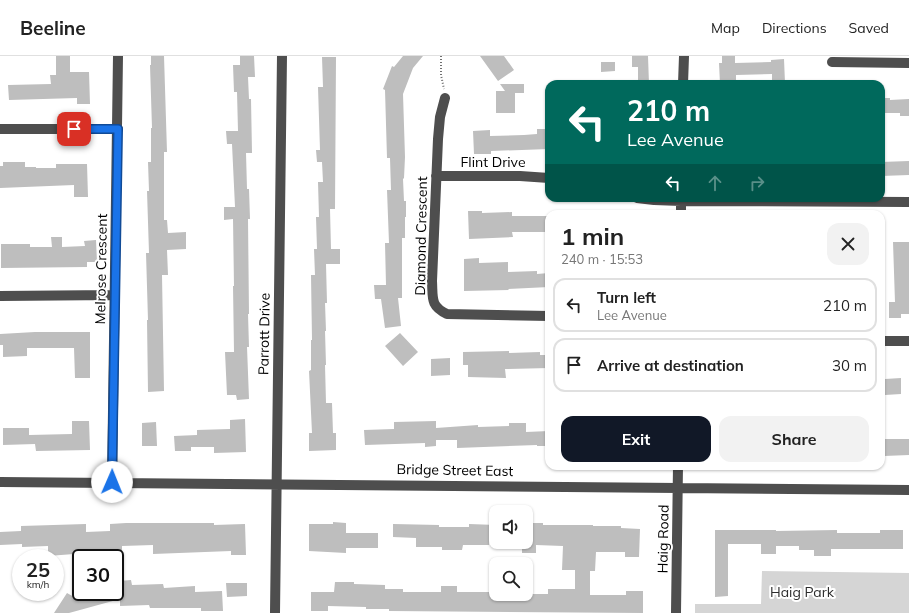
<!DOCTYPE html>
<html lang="en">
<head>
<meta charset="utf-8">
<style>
  :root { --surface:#fff; --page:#f2f2f2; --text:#222; --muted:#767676; --line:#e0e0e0; --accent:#111827 }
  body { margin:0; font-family:Mulish,sans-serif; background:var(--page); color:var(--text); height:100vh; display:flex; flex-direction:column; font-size:15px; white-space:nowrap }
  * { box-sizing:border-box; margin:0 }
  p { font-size:13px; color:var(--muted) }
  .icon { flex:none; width:22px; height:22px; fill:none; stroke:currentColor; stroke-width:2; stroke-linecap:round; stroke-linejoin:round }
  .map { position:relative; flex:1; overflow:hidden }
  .sheet { position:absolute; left:545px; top:154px; width:340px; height:260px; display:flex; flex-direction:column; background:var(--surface); border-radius:12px; box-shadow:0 1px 3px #0004 }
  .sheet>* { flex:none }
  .guide { position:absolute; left:545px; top:24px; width:340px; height:122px; border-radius:12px; box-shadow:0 1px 3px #0004; background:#00695c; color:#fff; overflow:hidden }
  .fabs { position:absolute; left:489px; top:449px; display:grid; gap:8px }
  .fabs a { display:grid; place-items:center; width:44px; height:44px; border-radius:8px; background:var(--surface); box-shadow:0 1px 3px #0004; font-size:20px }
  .speed { position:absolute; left:12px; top:493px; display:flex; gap:8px; font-size:20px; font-weight:700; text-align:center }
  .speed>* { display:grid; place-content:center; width:52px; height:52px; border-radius:50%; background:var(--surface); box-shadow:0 1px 3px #0004; line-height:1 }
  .speed small { font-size:10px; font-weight:400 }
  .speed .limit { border:2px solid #111; border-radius:6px; background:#fff; color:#111 }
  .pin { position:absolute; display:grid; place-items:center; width:34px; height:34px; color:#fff; margin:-17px; border-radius:8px; box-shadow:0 2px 6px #0006 }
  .me { position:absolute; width:44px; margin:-22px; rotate:1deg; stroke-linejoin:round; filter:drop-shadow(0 0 3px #0008) }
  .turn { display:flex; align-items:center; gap:14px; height:84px; padding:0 16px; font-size:18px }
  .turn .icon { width:52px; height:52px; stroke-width:2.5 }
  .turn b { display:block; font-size:28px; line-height:34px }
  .lanes { display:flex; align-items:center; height:38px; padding:0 16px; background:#0003; justify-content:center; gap:20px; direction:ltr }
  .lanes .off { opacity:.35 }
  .round { display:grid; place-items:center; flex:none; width:42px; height:42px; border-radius:12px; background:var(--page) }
  .headline { display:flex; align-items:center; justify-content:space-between; height:68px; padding:0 16px }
  h1 { font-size:24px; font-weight:700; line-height:30px }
  .cta { display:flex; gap:8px; margin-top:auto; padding:8px 16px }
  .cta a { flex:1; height:46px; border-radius:12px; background:var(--accent); color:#fff; font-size:16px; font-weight:700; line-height:46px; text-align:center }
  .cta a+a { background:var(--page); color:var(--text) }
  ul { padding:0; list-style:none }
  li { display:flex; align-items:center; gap:12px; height:54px; margin:0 8px 6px; padding:0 8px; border:2px solid var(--line); border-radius:12px }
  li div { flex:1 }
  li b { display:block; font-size:15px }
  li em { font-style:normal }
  header { display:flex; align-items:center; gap:24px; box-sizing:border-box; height:56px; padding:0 20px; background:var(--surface); border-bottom:1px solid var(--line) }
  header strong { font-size:19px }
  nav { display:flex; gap:22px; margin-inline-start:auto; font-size:14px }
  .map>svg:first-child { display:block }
  .green { fill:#d5d5d5 }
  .building { fill:#bebebe }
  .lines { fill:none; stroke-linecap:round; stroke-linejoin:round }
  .path { stroke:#707070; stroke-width:2; stroke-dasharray:1 2; stroke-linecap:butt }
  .minor { stroke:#4e4e4e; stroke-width:10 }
  .route-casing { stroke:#114b97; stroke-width:10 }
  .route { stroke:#1a73e8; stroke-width:7 }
  .labels { text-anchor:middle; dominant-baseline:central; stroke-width:4; stroke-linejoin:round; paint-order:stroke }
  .street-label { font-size:14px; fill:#000; stroke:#fff }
  .park-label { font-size:14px; fill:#2c2c2c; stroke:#fff }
</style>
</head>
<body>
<header>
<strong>Beeline</strong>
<nav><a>Map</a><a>Directions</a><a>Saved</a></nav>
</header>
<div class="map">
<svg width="909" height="557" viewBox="0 0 909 557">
  <rect width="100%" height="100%" fill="#fff"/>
  <path class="green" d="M762,515L909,517V557H695V548H761Z"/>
  <path class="building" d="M56,0H70V16H89L90,48H77V42L9,44L8,29L51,28L50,19H56Z
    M151,0H164L167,96H164V164H167L168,177L186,176V193L167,194L168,219H162L164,335L148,336L147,264H148L146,197H149L147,135H149L148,106H151V72H152L150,9H151Z
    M240,0H254L255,21H248L249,43H251L252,97H246L247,133H249L250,163H248L249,258H248L249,291H247L249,343L237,344L236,339H227L225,296H234L233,230H234L233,163L224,164V151H235L232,88H227L226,75H238L237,36H234L233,9H240Z
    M403,0H423L413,12L403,38L405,101L404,122L403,123L404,145H406V161H405V182H402V242H398L401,270L385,272L381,243H375L374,229H386L385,187H389L387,134H391L390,102H387L385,34L383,33L392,10L394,11Z
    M480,0H504L514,14L498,25Z
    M632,0H648L649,28H638V11H632Z
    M722,0H735V7L771,6V4L784,3L785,27H772V18L736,19V28H720L719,7H722Z
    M322,1H336L335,153H330L331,193H340V208H326L327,247H325L326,275H325L326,309H325L326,347H332L333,377H336V394L309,395V377H312L309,315L311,314V284H312L311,219H315L314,193H317L316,161H319L318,126H323L322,106H317L316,94H320L318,31H323Z
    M601,6H615V15L601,16Z
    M500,28H524V37H515V57H496V35H505Z
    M881,42H890V44L909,43V60H900V57H881Z
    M537,73H549V93L491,95V98H474L473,75L490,74V80L524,79L537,78Z
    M909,105V119L881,120V106Z
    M3,106H25V111H36V112H56V108H87L88,141H74V129L0,132V110H3Z
    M468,155H482V157L512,156V160H549V176H512L513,181L469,183Z
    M51,181H62V191L85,190L84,185L96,184L97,206H87V211L1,212V188H30V191H52Z
    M893,186H909V258H901V262H889V246H895Z
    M479,202V207L508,206V216L537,215V218L549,217V231L508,233L509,234L464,235V203Z
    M35,276H90V322H75L74,292H27V300L3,301V289H0V278Z
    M400,277L418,296L403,310L385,290Z
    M509,295V297L540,296V299H549V312L505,313L506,322L468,321V309H463V296Z
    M450,302V319L431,320V303Z
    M901,322V338L885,339V323Z
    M245,363L246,396L214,397V391H191V395H175L174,380L197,379V374L230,373V364Z
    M72,365H89L90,394L36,395L35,388L3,389V372H29V379L72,378Z
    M436,365V372L478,369V371L509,370V367H526V376L549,375V390H537V389L457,392V384H436V390L425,391V387L365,389L364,374L394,373V366Z
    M156,366L157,390H142V367Z
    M884,383H909V399L884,400Z
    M333,466L346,467V477H378V492H346V497L309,495V468H333Z
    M126,467H214V469L245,468L246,499H231V495L153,498V489L122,490V498H100V496L48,500V490L22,491V488L0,489V476L21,475V470L86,468V476L110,475V468Z
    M526,467H543V469H593V470H621V472L640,473L639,501H625V496H596L595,515H590V539H626V535H643V557L389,555V553H366V551L328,550V555H311V536H334L335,526H354V528L385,529V533H403V536H441V530H457V536H496V538H548V533H575V514H562L563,490L536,489V497H522V486H526Z
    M393,468L439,469V471H469V468L496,469V484H489V489H463L462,494H442V491H416V482L393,481Z
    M715,474H776V475L837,474V477H880V474H903V493H831V500H814V494H799V490H776V498H761V488H728V540L715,541Z
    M131,524L132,529L163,528L164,532L195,530V536L222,535L223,555H201V552H150L149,549L120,550V543L69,557H54L67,537L74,541L93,536H120L119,525Z
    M226,527H247V540L227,541Z"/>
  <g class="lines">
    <path class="path" d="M441,0V19L444,33"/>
    <path class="minor" d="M832,6L909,7
      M683,28L684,0
      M445,42L440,61L438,83L432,225C433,242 430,250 447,258L549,260
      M0,73H118
      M436,120H520L549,122
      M637,142L654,144L681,145L909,146
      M681,158V142
      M0,240L114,239
      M881,285H909
      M0,426C303,426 606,429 909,434
      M112,426L118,0
      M275,557L282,0
      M676,557L678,410"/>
  </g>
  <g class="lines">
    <g class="route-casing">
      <path id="route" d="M74,73H118L112,426"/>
    </g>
    <use href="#route" class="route"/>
  </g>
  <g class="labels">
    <g class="street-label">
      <text x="493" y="106">Flint Drive</text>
      <text transform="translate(421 180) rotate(-89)">Diamond Crescent</text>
      <text transform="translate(101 213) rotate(-89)">Melrose Crescent</text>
      <text transform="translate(264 278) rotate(-89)">Parrott Drive</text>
      <text transform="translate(455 414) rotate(1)">Bridge Street East</text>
      <text transform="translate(663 483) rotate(-89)">Haig Road</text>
    </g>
    <g class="park-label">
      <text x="802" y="536">Haig Park</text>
    </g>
  </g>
</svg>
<div class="fabs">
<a><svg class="icon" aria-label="sound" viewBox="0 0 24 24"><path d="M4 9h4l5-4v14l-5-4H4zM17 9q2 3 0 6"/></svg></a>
<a><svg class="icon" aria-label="search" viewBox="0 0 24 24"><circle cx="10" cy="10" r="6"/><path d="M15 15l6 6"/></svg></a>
</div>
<div class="speed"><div>25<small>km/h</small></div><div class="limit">30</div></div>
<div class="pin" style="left:74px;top:73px;background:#d93025"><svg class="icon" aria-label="arrive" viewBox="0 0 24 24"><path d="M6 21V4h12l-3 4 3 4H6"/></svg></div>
<svg class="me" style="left:112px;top:426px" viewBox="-20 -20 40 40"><circle r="19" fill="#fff"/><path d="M0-13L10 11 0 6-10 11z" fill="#1a73e8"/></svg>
<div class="guide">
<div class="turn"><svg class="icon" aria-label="left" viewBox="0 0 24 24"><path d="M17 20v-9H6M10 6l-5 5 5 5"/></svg><div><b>210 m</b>Lee Avenue</div></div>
<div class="lanes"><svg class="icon" aria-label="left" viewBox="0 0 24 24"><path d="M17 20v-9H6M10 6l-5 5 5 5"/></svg><svg class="icon off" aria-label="ahead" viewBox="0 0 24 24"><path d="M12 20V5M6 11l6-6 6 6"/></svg><svg class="icon off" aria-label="right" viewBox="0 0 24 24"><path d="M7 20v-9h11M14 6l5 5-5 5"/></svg></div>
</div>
<section class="sheet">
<div class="headline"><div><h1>1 min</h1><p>240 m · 15:53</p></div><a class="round"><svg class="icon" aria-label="close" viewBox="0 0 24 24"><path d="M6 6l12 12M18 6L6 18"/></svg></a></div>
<ul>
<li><svg class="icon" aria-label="left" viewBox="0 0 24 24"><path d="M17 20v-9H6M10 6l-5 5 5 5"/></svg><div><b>Turn left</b><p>Lee Avenue</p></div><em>210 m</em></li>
<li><svg class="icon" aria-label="arrive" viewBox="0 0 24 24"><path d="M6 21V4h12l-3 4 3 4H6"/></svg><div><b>Arrive at destination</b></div><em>30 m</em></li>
</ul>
<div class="cta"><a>Exit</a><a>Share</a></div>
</section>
</div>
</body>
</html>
